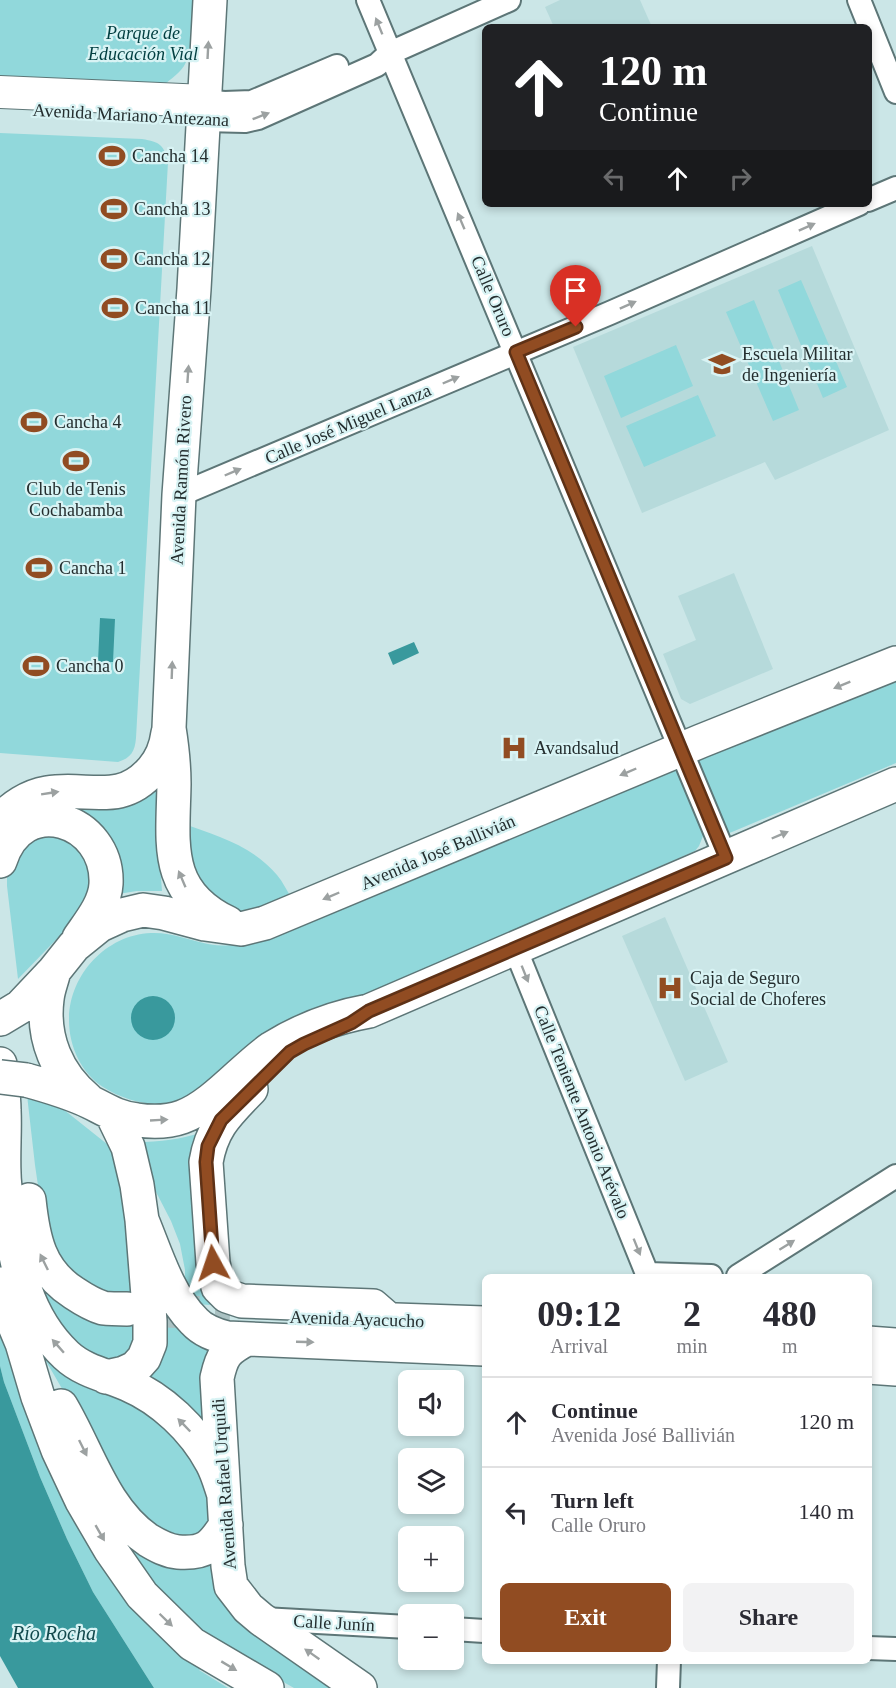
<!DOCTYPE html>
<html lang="en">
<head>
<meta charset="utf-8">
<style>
  :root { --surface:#fff; --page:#f2f2f3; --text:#2b2b33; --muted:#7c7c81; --line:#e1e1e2; --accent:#914c22 }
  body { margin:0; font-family:Georgia,serif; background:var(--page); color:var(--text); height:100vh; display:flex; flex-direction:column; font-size:22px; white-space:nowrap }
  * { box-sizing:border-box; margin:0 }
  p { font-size:20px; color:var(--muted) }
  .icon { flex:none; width:33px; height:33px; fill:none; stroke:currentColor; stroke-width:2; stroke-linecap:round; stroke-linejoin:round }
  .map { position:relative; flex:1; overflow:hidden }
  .panel { position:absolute; left:482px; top:1274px; width:390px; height:390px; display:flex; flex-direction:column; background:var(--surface); border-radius:9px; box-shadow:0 3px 9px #0003 }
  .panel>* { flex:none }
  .top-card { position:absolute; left:482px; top:24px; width:390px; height:183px; border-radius:9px; box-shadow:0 3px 9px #0003; background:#202124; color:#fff; overflow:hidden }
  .tools { position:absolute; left:398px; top:1370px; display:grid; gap:12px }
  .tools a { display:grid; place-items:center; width:66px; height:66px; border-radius:9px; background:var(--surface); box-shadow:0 3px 9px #0003; font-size:30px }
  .pin { position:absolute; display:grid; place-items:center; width:51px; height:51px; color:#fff; margin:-62px -26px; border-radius:50% 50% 50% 0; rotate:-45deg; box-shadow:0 0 6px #0007 }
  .pin .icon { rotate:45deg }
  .me { position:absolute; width:66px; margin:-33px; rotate:355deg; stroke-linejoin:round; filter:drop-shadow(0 0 4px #0008) }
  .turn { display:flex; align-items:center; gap:21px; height:126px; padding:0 18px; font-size:27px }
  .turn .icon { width:78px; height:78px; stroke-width:2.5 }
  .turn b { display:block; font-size:42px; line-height:51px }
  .lanes { display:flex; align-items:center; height:57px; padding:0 18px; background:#0003; justify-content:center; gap:30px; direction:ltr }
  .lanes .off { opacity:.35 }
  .eta { display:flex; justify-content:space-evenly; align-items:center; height:102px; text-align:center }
  .eta b { font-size:36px; font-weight:700; line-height:42px }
  .action { display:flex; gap:12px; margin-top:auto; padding:12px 18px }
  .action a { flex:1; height:69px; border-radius:9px; background:var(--accent); color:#fff; font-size:24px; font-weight:700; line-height:69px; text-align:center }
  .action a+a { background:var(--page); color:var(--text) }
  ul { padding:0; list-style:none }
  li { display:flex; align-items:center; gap:18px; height:90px; padding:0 18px; border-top:2px solid var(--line) }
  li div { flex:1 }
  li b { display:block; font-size:22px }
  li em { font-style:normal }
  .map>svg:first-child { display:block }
  .built { fill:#b6dadb }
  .green { fill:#91d8db }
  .water { fill:#39999d }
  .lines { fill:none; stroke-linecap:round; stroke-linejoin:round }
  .primary-tunnel { stroke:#aac1c2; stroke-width:33; stroke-dasharray:33 16; stroke-linecap:butt }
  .street-casing { stroke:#5d7677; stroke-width:26 }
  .secondary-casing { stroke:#5d7677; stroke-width:34 }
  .primary-casing { stroke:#5d7677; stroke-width:36 }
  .street { stroke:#fff; stroke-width:22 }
  .secondary { stroke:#fff; stroke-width:32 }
  .primary { stroke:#fff; stroke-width:33 }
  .primary-bridge-casing { stroke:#5d7677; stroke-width:36; stroke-linecap:butt }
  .primary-bridge { stroke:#fff; stroke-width:33 }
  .oneway { fill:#9ca1a1 }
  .route-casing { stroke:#5e3116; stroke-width:15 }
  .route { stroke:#914c22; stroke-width:10 }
  .labels { text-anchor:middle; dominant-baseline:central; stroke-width:4.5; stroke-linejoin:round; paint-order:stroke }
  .park-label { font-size:18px; font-style:italic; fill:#003e40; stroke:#d8f3f4 }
  .street-label { font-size:18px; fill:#242e2f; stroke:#d8f3f4 }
  .poi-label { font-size:18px; fill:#242e2f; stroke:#d8f3f4; text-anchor:start }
  .water-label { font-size:20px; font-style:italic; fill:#11494c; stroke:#d8f3f4 }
</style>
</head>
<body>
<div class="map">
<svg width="896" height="1688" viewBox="0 0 896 1688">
  <rect width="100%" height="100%" fill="#cbe6e7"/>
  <path class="built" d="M560,0H640L652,27H554L545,7Z
    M812,246L889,430L775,480L765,462L642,513L573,347Z
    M734,573L773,669L690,704L681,699L663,654L696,640L678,596Z
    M665,917L728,1062L685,1081L622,936Z"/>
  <path class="green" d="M0,0H193C192,20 195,48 184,66C178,75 168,81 160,88L0,83Z
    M0,133L142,139C160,142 164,145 168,162L136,738C135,751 131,758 118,762L0,753Z
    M801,280L847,387L823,398L778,290Z
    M754,300L799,410L773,421L726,312Z
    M676,345L693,386L621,418L604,376Z
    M698,395L716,436L644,467L626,426Z
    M896,678V763L732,832L729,833L726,830L698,764V760L701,758Z
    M674,769H677L705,831L699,846L695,851C601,892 507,933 413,974C383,987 353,1000 323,1013C308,1019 292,1024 278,1032C244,1051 216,1090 178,1102C155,1109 123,1100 103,1087C81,1073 69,1046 69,1020C69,976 105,935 151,933C171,932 189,940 208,944C225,947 241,945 257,942Z
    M161,778L159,852L162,891H137L118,894L117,867L26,812Z
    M181,823C216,835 253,846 277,875C283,882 287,891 292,899L250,915L229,912L196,890Z
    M51,830L89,855L92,888L77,918L18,979L7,886V871L20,842Z
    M27,1095L50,1101L63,1109L112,1148L122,1168L135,1300L112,1297L70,1275L45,1234L35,1165Z
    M211,1129L230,1306L193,1304L185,1288V1270L180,1244L171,1221L155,1190L144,1142C170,1141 187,1138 211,1129Z
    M32,1260L137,1318L133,1352L100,1366L55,1329Z
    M0,1319L22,1387L207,1666L199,1670L228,1688H154L93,1592L67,1539L40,1477L4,1382L0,1366Z
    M181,1324L221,1346L215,1452L135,1379L162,1325Z
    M32,1337L150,1407L205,1475L213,1524L194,1544L140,1523Z
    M116,1527L213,1557L340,1688H294L206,1638L144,1579Z"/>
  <path class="water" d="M100,618L115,619L113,662H98Z
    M414,642L419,653L393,665L388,653Z
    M131 1018a22 22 0 1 1 44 0a22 22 0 1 1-44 0Z
    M0,1366L4,1382L40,1477L67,1539L93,1592L154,1688H18L0,1656Z"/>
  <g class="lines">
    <path class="primary-tunnel" d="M166,1311L230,1314"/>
    <g class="street-casing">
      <path id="street" d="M368,0L726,858
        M859,0L896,92
        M205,101L224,103L252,102L337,66
        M204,120L245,121L258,118L377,65L390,53L509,0
        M868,200L896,188
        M179,495L610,313L859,204
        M515,948L648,1276
        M648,1274L711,1276
        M738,1276L896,1176
        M263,1619L408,1627
        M453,1629L484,1631
        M868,1648L896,1649
        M668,1688L669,1660"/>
    </g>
    <g class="secondary-casing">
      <path id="secondary" d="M0,92L205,101"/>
    </g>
    <g class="primary-casing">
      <path id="primary" d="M210,0L194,289L179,495L169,728C172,747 174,765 174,784C173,844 163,892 228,923
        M0,821C12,807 29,796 47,793C88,786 120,807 152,770C162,759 166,748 168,733
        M0,861C22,790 109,819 106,884C105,904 90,922 79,938
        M54,971C52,980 48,989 47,999C42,1038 57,1074 87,1099
        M0,1019L20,1007L54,971L74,946L100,925L122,915L143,910L164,913L205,924L241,929L265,923L701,741L896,663
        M0,1064C1,1079 4,1095 4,1110C5,1131 3,1152 4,1173C4,1187 7,1201 9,1214C16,1266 26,1317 66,1355C83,1371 105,1375 127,1384C162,1399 194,1429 212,1463C217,1472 220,1483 223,1492
        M26,1080C48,1086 69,1092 90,1102C106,1110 118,1118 137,1120C151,1122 168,1122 182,1117C213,1106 244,1067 272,1048C301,1030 336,1017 369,1011L896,784
        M251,1089C227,1114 212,1127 206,1162L213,1263L218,1287L227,1296L242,1301L373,1306L388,1319
        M29,1200C33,1238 39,1271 74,1293C83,1299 93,1305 103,1308C111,1309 119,1309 127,1309
        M142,1220C156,1254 168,1295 194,1321C203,1331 215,1335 227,1338L484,1349
        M0,1284L6,1305L22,1343L38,1397L58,1450L82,1501L110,1549L142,1595L192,1644L267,1688
        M366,1319L484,1323
        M247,1339C226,1350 222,1355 217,1378L228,1566L231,1586L248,1608L261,1619L360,1688
        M868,1343L896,1345
        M868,1367L896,1369
        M106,1377L124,1373L135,1368L144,1358L150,1343V1321L142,1220L137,1185L128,1147L112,1114
        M61,1406C88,1451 103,1509 148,1540C158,1546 167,1551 178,1552C206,1554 212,1546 226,1525"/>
    </g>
    <use href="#street" class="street"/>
    <use href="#secondary" class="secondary"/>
    <use href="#primary" class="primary"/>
    <g class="primary-bridge-casing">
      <path id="primary-bridge" d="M0,1077L26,1080"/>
    </g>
    <use href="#primary-bridge" class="primary-bridge"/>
  </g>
  <defs><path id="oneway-solid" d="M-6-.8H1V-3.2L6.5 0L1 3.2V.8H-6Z" transform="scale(1.5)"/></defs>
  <g class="oneway">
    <use href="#oneway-solid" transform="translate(379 26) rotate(-112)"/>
    <use href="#oneway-solid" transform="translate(208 50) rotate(-87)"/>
    <use href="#oneway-solid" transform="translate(261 116) rotate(-21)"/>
    <use href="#oneway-solid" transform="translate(461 221) rotate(-113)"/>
    <use href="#oneway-solid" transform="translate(807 227) rotate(-24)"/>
    <use href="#oneway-solid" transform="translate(628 305) rotate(-24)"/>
    <use href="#oneway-solid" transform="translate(188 374) rotate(-86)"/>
    <use href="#oneway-solid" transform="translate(451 380) rotate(-23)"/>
    <use href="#oneway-solid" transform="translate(233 472) rotate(-23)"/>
    <use href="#oneway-solid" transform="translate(172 670) rotate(-88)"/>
    <use href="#oneway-solid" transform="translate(842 685) rotate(158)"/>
    <use href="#oneway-solid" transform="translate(628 772) rotate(157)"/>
    <use href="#oneway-solid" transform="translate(50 793) rotate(-9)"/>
    <use href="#oneway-solid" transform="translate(780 835) rotate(-23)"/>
    <use href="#oneway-solid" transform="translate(182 879) rotate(-113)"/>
    <use href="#oneway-solid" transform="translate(331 896) rotate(157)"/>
    <use href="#oneway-solid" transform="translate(525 974) rotate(68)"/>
    <use href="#oneway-solid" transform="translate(159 1120) rotate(-3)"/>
    <use href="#oneway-solid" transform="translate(787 1245) rotate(-32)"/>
    <use href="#oneway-solid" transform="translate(637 1247) rotate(68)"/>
    <use href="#oneway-solid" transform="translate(44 1262) rotate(-116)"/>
    <use href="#oneway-solid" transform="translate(305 1342) rotate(2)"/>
    <use href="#oneway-solid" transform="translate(58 1346) rotate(-131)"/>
    <use href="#oneway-solid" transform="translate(184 1425) rotate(-134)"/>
    <use href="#oneway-solid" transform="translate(83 1448) rotate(64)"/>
    <use href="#oneway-solid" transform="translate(100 1533) rotate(60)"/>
    <use href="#oneway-solid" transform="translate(166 1620) rotate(44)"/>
    <use href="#oneway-solid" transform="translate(312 1654) rotate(-145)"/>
    <use href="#oneway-solid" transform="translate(229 1666) rotate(31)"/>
  </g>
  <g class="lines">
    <g class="route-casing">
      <path id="route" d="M213,1263L206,1162L208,1146L221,1120L290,1052L304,1044L351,1023L369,1011L726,858L516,352L576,327"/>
    </g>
    <use href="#route" class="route"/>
  </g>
  <defs>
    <g id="stadium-bare" transform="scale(2.07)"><path d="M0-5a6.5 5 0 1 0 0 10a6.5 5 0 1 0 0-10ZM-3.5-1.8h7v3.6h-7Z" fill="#914c22" stroke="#d8f3f4" stroke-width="2.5" paint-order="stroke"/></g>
    <g id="university-bare" transform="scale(2.07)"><path d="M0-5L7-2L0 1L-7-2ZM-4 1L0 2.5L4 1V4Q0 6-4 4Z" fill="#914c22" stroke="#d8f3f4" stroke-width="2.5" paint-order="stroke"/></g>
    <g id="hospital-bare" transform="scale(2.07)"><path d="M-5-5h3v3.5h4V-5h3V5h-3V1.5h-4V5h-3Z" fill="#914c22" stroke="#d8f3f4" stroke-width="2.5" paint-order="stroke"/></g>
  </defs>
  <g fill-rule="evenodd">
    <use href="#stadium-bare" x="112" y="156"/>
    <use href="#stadium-bare" x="114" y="209"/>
    <use href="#stadium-bare" x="114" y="259"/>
    <use href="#stadium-bare" x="115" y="308"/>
    <use href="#university-bare" x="722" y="364"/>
    <use href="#stadium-bare" x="34" y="422"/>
    <use href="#stadium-bare" x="76" y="461"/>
    <use href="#stadium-bare" x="39" y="568"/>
    <use href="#stadium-bare" x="36" y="666"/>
    <use href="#hospital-bare" x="514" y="748"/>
    <use href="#hospital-bare" x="670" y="988"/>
  </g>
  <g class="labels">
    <g class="park-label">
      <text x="143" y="33">Parque de<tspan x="143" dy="21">Educación Vial</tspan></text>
    </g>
    <g class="street-label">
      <text transform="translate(131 115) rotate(3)">Avenida Mariano Antezana</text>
      <text transform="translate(493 296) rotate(67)">Calle Oruro</text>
      <text transform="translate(348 424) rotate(-23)">Calle José Miguel Lanza</text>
      <text transform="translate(181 480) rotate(-87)">Avenida Ramón Rivero</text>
      <text transform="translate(438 852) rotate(-23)">Avenida José Ballivián</text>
      <text transform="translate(582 1112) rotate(68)">Calle Teniente Antonio Arévalo</text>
      <text transform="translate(357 1319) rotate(2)">Avenida Ayacucho</text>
      <text transform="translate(224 1484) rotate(-94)">Avenida Rafael Urquidi</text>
      <text transform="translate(334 1623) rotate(3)">Calle Junín</text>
    </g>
    <g class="poi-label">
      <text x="132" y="156">Cancha 14</text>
      <text x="134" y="209">Cancha 13</text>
      <text x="134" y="259">Cancha 12</text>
      <text x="135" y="308">Cancha 11</text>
      <text x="742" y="354">Escuela Militar<tspan x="742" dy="21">de Ingeniería</tspan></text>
      <text x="54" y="422">Cancha 4</text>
      <text x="76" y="489" text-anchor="middle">Club de Tenis<tspan x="76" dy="21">Cochabamba</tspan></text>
      <text x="59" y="568">Cancha 1</text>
      <text x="56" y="666">Cancha 0</text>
      <text x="534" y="748">Avandsalud</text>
      <text x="690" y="978">Caja de Seguro<tspan x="690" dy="21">Social de Choferes</tspan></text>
    </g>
    <g class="water-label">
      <text x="54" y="1633">Río Rocha</text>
    </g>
  </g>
</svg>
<div class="tools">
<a><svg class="icon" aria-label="sound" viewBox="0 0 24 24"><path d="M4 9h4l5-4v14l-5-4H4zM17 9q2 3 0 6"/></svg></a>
<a><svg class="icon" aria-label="layers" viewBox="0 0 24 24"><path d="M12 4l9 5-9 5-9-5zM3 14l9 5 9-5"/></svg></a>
<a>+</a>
<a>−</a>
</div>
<div class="pin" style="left:576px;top:327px;background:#d93025"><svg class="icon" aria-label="arrive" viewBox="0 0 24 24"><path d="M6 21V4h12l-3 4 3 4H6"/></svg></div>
<svg class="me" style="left:213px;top:1263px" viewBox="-20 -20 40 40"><path d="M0-17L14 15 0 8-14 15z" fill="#914c22" stroke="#fff" stroke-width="4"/></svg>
<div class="top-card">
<div class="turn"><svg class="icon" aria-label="ahead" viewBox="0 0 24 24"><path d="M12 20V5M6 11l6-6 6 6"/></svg><div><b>120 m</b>Continue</div></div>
<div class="lanes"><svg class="icon off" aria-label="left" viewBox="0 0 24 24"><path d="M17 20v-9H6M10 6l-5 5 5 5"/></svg><svg class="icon" aria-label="ahead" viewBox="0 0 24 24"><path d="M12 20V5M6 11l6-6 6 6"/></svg><svg class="icon off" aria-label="right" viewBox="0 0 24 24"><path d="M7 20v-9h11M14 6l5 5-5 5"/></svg></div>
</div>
<section class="panel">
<div class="eta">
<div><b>09:12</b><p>Arrival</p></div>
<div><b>2</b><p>min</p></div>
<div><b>480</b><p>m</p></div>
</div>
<ul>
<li><svg class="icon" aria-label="ahead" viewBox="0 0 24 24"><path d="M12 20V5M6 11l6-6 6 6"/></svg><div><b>Continue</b><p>Avenida José Ballivián</p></div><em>120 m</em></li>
<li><svg class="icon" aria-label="left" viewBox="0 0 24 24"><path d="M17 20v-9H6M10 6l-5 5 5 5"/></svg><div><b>Turn left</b><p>Calle Oruro</p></div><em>140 m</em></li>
</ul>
<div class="action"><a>Exit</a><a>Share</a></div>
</section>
</div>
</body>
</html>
